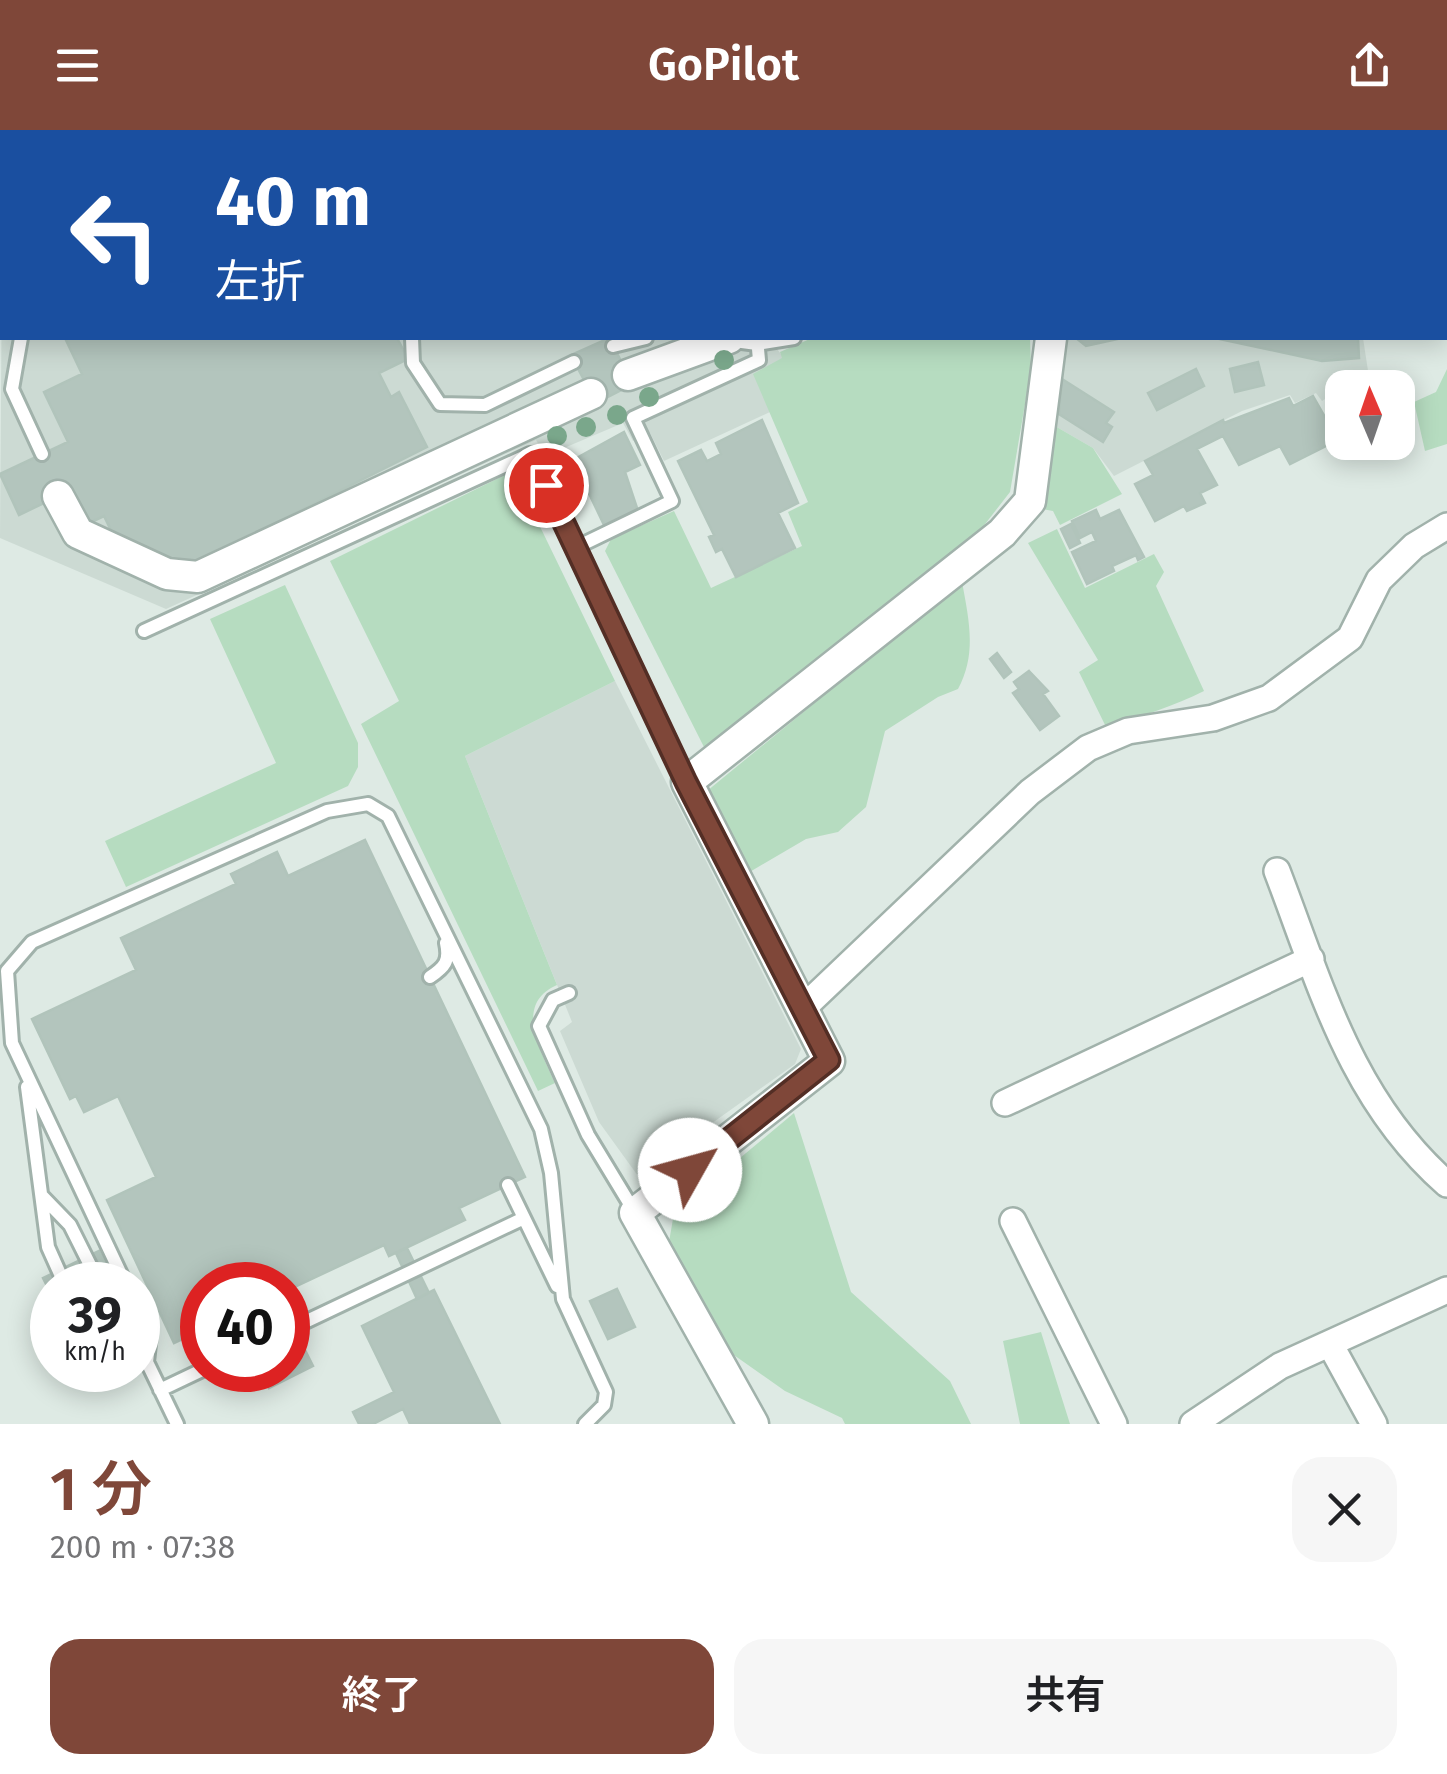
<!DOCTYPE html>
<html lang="ja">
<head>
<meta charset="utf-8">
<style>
  :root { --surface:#fff; --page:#f6f6f6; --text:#202124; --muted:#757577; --accent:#7f4739 }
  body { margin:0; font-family:"Fira Sans","Noto Sans JP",sans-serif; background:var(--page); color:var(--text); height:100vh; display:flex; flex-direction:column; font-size:38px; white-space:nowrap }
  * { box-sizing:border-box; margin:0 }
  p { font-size:32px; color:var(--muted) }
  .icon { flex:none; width:55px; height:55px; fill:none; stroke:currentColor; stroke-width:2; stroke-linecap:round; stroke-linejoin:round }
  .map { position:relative; height:1294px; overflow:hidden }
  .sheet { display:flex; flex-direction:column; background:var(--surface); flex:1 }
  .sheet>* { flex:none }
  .banner { position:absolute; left:0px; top:0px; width:1448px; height:210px; box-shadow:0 5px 25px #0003; background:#1a4fa0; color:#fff; overflow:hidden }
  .needle { width:65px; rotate:358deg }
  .fabs { position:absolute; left:1325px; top:240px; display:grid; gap:20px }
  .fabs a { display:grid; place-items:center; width:90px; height:90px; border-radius:20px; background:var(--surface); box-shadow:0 5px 25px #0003; font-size:50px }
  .speed { position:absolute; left:30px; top:1132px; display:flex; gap:20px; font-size:50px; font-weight:700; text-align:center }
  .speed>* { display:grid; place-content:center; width:130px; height:130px; border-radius:50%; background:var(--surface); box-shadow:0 5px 25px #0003; line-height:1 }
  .speed small { font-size:25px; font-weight:400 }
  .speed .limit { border:15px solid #d22; background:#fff; color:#111 }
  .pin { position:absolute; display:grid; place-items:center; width:85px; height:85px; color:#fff; margin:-42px; border:5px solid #fff; border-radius:50%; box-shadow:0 2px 10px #0007 }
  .me { position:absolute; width:110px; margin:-55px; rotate:52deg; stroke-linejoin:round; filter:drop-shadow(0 0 8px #0008) }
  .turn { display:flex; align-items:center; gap:35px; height:210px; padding:0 50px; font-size:45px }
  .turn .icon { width:130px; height:130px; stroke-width:2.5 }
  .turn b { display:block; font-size:70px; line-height:85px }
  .round { display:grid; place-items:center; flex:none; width:105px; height:105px; border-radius:30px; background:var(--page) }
  .headline { display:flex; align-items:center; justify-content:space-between; height:170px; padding:0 50px }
  h1 { font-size:60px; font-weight:600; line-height:75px; color:var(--accent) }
  .button { display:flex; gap:20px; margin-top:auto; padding:20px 50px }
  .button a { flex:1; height:115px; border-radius:30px; background:var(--accent); color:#fff; font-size:40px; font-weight:600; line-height:115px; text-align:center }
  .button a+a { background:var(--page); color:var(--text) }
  header { display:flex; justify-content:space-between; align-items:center; height:130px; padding:0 50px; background:var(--accent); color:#fff; font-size:45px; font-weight:600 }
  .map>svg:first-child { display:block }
  .built { fill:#ccdad3 }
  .green { fill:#b6dcc0 }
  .building { fill:#b3c5bd; stroke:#b1c4bb; stroke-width:2.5 }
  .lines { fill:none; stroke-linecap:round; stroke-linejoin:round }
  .service-casing { stroke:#a1b2ab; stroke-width:18 }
  .minor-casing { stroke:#a1b2ab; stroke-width:30 }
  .tertiary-casing { stroke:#a1b2ab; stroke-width:35 }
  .path { stroke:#7eae9e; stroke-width:5; stroke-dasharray:5 8; stroke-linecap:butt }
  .service { stroke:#fff; stroke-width:12 }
  .minor { stroke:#fff; stroke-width:25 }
  .tertiary { stroke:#fff; stroke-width:30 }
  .tree { fill:#7aa78b }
  .route-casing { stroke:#532e25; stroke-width:25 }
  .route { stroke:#7f4739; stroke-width:18 }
</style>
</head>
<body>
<header><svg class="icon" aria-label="menu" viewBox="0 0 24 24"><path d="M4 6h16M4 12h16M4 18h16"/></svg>GoPilot<svg class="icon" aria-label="share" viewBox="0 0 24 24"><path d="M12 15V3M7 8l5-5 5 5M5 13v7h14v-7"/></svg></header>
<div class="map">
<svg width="1447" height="1294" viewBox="0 0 1447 1294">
  <rect width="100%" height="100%" fill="#deeae4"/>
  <path class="built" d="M90,0H678L88,2Z
    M2,124V208H769L783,227L770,282L664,331L650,303L633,311L623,293L545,326L536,310L166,479L0,408Z
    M1066,208H1363L1370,254L1342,258L1322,271L1316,263L1295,273L1290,265L1242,281L1114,346L1093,318L1055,296Z
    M615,551L801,919L795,934L638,1046L599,992L560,901L572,892L465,626Z"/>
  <path class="green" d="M812,208H1030L1031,239L1010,362L982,398L958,420L705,619L605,421L611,409L674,381L711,458L802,416L788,382L808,372L753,244L782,228L780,222Z
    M1447,239V314L1425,321L1414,272L1436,262Z
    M1055,296L1093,318L1122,364L1060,395L1053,381L1042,379Z
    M513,341L615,551L465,626L557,855C513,874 541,921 555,953L538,961L361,594L399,571L330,431Z
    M1057,399L1085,458L1154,424L1164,442L1156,456L1204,561C1174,577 1140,584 1108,601L1079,542L1098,530L1028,413Z
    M962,452C969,490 977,524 958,559L938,567L885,601L866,677L838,702L806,709L748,743L707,661Z
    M285,455L358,613V637L348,656L126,757L105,711L276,633L210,489Z
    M794,983L851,1162L950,1251L971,1294H845L842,1288L785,1261L731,1223L669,1112L674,1083Z
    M1041,1202L1070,1294H1020L1003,1211Z"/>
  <path class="building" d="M509,0H587L504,2Z
    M65,208H397L408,229L379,243L391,267L399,262L427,317L188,437L118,415L104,386L85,395L69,361L19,385L0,344L68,312L44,262L82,244Z
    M609,208L633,254L596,273L571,225Z
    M1076,208H1122L1086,216Z
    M1215,208H1358L1359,228L1322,231Z
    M1258,232L1264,255L1235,262L1230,239Z
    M1196,239L1204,256L1157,280L1148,263Z
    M1062,249L1114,282L1106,293L1112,297L1103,312L1059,284Z
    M1342,265V296L1329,272Z
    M1313,266L1338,310L1290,334L1280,316L1239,335L1223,306L1197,319L1217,355L1200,363L1205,373L1187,381L1184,376L1155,391L1135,354L1153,345L1145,331L1223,290L1224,293L1289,268L1293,276Z
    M762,290L798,373L778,383L795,418L736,447L722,419L716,422L709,407L714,405L678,331L701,320L707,331L721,324L716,313Z
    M624,302L640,335L625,342L638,381L605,397L573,330Z
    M1096,380L1100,389L1119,380L1144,427L1138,430L1136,425L1112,436L1114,441L1087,454L1072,422L1096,411L1092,402L1080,408L1072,391Z
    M1071,394L1080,413L1070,418L1061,399Z
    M997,523L1011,542L1004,548L990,529Z
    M1029,541L1048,561L1043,564L1059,586L1040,600L1013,563L1019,559L1014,552Z
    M365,710L525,1047L459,1078L465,1090L389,1126L384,1115L288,1160V1155H202V1200L174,1213L107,1070L156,1047L118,966L84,982L76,966L70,969L32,889L136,840L121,808L236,754L231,744L277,722L288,746Z
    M407,1118L429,1163L417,1169L396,1123Z
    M99,1121L115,1155H52V1166L43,1148Z
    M617,1159L635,1197L608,1209L590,1171Z
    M434,1160L500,1294H410L403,1279L373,1294H359L353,1282L394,1262L362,1196Z
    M302,1214L313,1236L269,1258L260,1240H288V1222Z"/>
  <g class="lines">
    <g class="service-casing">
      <path id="service" d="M21,208L12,259L42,324
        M412,208L413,233L440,274L485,275L574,232
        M727,210L757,214L794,208
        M613,216L646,208
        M577,417L672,371L633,288L759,230L757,208
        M144,501L530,324L686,650
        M430,847C445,837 450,831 446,813
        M569,863L553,870L539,896L588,1005L634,1081
        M27,957L48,1117L65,1155
        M508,1055L557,1156
        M42,1066L70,1095L100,1155
        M126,1155L12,913L7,841L32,812L327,681L368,674L388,686L541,999L551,1043L563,1169L606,1262L604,1275L585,1294
        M138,1180L150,1205L147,1232L177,1294
        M288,1200L524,1088
        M160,1260L202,1240"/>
    </g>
    <g class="minor-casing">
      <path id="minor" d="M689,0V2
        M1277,741C1321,856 1351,970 1447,1054
        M801,880L1030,662L1088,618L1128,601L1213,588L1269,568L1350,508L1379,450L1414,416L1447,396
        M1005,973L1311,829
        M1013,1091L1114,1294
        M1330,1214L1374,1294
        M1193,1294L1280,1236L1447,1160"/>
    </g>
    <g class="tertiary-casing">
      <path id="tertiary" d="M1090,2L1094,0
        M628,245L729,208
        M58,366L78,403L167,444L198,447L591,264
        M753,1294L635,1083L829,931L687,652L1002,403L1030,371L1051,208"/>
    </g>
    <path class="path" d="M14,2L15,0
      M77,2L78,0
      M775,2L779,0
      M0,21L2,18
      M0,114L2,110"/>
    <use href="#service" class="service"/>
    <use href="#minor" class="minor"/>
    <use href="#tertiary" class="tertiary"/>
  </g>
  <g class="tree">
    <circle cx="724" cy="230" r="10"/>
    <circle cx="649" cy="267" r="10"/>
    <circle cx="617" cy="285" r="10"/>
    <circle cx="586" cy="297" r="10"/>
    <circle cx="557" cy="306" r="10"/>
  </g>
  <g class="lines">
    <g class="route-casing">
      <path id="route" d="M546,355L686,652L829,930L690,1040"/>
    </g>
    <use href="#route" class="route"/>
  </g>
</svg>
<div class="fabs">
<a><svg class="needle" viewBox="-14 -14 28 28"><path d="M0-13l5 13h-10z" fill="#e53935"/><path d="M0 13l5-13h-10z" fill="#757577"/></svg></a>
</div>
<div class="speed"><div>39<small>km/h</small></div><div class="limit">40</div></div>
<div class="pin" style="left:546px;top:355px;background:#d93025"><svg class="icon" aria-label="arrive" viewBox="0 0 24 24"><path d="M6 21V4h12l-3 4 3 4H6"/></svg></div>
<svg class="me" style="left:690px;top:1040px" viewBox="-20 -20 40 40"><circle r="19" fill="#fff"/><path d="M0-13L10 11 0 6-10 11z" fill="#7f4739"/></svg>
<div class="banner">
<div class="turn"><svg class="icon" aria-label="left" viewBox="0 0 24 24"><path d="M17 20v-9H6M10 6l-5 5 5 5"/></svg><div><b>40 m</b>左折</div></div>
</div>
</div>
<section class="sheet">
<div class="headline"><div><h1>1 分</h1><p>200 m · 07:38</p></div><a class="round"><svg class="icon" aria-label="close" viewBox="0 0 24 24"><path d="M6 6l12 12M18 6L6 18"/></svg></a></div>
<div class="button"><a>終了</a><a>共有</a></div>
</section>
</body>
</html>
